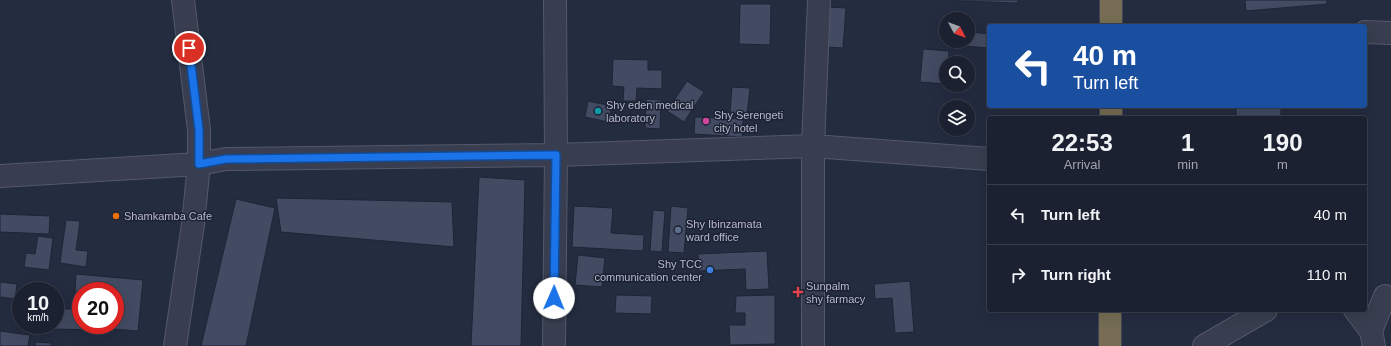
<!DOCTYPE html>
<html lang="en">
<head>
<meta charset="utf-8">
<style>
  :root { --surface:#1b2130; --page:#282e3c; --text:#f1f3f6; --muted:#a0a3ab; --line:#393e4c }
  body { margin:0; font-family:Arial,sans-serif; background:var(--page); color:var(--text); height:100vh; display:flex; flex-direction:column; font-size:15px; white-space:nowrap }
  * { box-sizing:border-box; margin:0 }
  p { font-size:13px; color:var(--muted) }
  .icon { flex:none; width:22px; height:22px; fill:none; stroke:currentColor; stroke-width:2; stroke-linecap:round; stroke-linejoin:round }
  .map { position:relative; flex:1; overflow:hidden }
  .panel { position:absolute; left:987px; top:116px; width:380px; height:196px; display:flex; flex-direction:column; background:var(--surface); border-radius:4px; box-shadow:0 4px 16px #0002,0 0 0 1px var(--line) }
  .panel>* { flex:none }
  .top-card { position:absolute; left:987px; top:24px; width:380px; height:84px; border-radius:4px; box-shadow:0 4px 16px #0002,0 0 0 1px var(--line); background:#1a4fa0; color:#fff; overflow:hidden }
  .needle { width:26px; rotate:131deg }
  .controls { position:absolute; left:939px; top:12px; display:grid; gap:8px }
  .controls a { display:grid; place-items:center; width:36px; height:36px; border-radius:50%; background:var(--surface); box-shadow:0 4px 16px #0002,0 0 0 1px var(--line); font-size:20px }
  .speed { position:absolute; left:12px; top:282px; display:flex; gap:8px; font-size:20px; font-weight:700; text-align:center }
  .speed>* { display:grid; place-content:center; width:52px; height:52px; border-radius:50%; background:var(--surface); box-shadow:0 4px 16px #0002,0 0 0 1px var(--line); line-height:1 }
  .speed small { font-size:10px; font-weight:400 }
  .speed .limit { border:6px solid #d22; background:#fff; color:#111 }
  .pin { position:absolute; display:grid; place-items:center; width:34px; height:34px; color:#fff; margin:-17px; border:2px solid #fff; border-radius:50%; box-shadow:0 1px 4px #0007 }
  .me { position:absolute; width:44px; margin:-22px; rotate:1deg; stroke-linejoin:round; filter:drop-shadow(0 0 3px #0008) }
  .turn { display:flex; align-items:center; gap:14px; height:84px; padding:0 20px; font-size:18px }
  .turn .icon { width:52px; height:52px; stroke-width:2.5 }
  .turn b { display:block; font-size:28px; line-height:34px }
  .eta { display:flex; justify-content:space-evenly; align-items:center; height:68px; text-align:center }
  .eta b { font-size:24px; font-weight:800; line-height:28px }
  ul { padding:0; list-style:none }
  li { display:flex; align-items:center; gap:12px; height:60px; padding:0 20px; border-top:1px solid var(--line) }
  li div { flex:1 }
  li b { display:block; font-size:15px }
  li em { font-style:normal }
  .map>svg:first-child { display:block }
  .building { fill:#424b62; stroke:#1f2537 }
  .lines { fill:none; stroke-linecap:round; stroke-linejoin:round }
  .minor-casing { stroke:#53596a; stroke-width:24 }
  .highway-casing { stroke:#404657; stroke-width:24 }
  .minor { stroke:#383e4f; stroke-width:22 }
  .highway { stroke:#766d54; stroke-width:22 }
  .route-casing { stroke:#114b97; stroke-width:10 }
  .route { stroke:#1a73e8; stroke-width:7 }
  .culture-dot { fill:#0f9aa8; stroke:#1d2335; stroke-width:1.5 }
  .hotel-dot { fill:#d1479c; stroke:#1d2335; stroke-width:1.5 }
  .food-dot { fill:#e8710a; stroke:#1d2335; stroke-width:1.5 }
  .service-dot { fill:#5c6f8a; stroke:#1d2335; stroke-width:1.5 }
  .shop-dot { fill:#3f7fe0; stroke:#1d2335; stroke-width:1.5 }
  .health-dot { fill:#e0444e; stroke:#1d2335; stroke-width:1.5 }
  .labels { text-anchor:middle; dominant-baseline:central; stroke-width:3; stroke-linejoin:round; paint-order:stroke }
  .poi-label { font-size:11px; fill:#b4b9ca; stroke:#1d2335; text-anchor:start }
</style>
</head>
<body>
<div class="map">
<svg width="1391" height="346" viewBox="0 0 1391 346">
  <rect width="100%" height="100%" fill="#242c40"/>
  <path class="building" d="M958,0H1018V3L958,1Z
    M1245,0H1327V4L1246,11Z
    M740,4H771L770,45L739,44Z
    M828,7L846,8L843,48L825,47Z
    M970,32L989,34V48L965,46L967,41H968Z
    M923,49L949,51L948,63H946V84L920,82Z
    M613,59L648,60V70H662V89L637,88L636,101H623L624,87L612,86Z
    M687,81L704,92L684,122L667,111Z
    M732,87L750,88L747,115L730,113Z
    M646,99L661,100L660,129L645,128Z
    M588,101L612,106L608,122L585,117Z
    M1236,106H1281V118H1236Z
    M695,117L743,119L742,137L694,134Z
    M479,177L525,180L521,346H471Z
    M276,198L452,202L454,247L281,232Z
    M236,199L275,208L246,346H201Z
    M574,206L613,208L611,233L644,235L643,251L572,247Z
    M671,206L688,208L684,253L668,252Z
    M653,210L665,211L662,252L650,251Z
    M0,214L50,216L49,234L0,232Z
    M66,220L80,221L76,250L88,251L86,267L60,263Z
    M38,236L53,238L49,270L24,267L26,253L35,254Z
    M767,251L769,289L746,290L745,269L699,271L698,254Z
    M578,255L605,258L602,287L575,285Z
    M76,274L143,280L138,331L113,329V325H115L116,296H115V291L75,292Z
    M910,281L914,332L895,333L892,298L875,299L874,284Z
    M0,282L17,284L15,299L0,297Z
    M55,295H62V309H81V325H109V330L46,329V325H55Z
    M616,295L652,296L651,314L615,313Z
    M775,295V344L730,345L729,325H745V313H735L736,296Z
    M0,331L30,335L28,346H0Z
    M35,342L51,343V346H35Z"/>
  <g class="lines">
    <g class="minor-casing">
      <path id="minor" d="M1365,32L1391,33
        M0,176L199,164L226,159L556,155L813,146L989,159
        M1355,310L1371,331L1374,346
        M1371,331L1385,296
        M175,346L193,224L199,164V130L183,0
        M554,346L556,155L555,0
        M813,346V146L819,0
        M1204,346L1266,310"/>
    </g>
    <g class="highway-casing">
      <path id="highway" d="M1111,26V0
        M1111,118V106
        M1110,346V310"/>
    </g>
    <use href="#minor" class="minor"/>
    <use href="#highway" class="highway"/>
  </g>
  <g class="lines">
    <g class="route-casing">
      <path id="route" d="M189,48L199,130V164L226,159L556,155L554,298"/>
    </g>
    <use href="#route" class="route"/>
  </g>
  <circle class="culture-dot" cx="598" cy="111" r="4"/>
  <circle class="hotel-dot" cx="706" cy="121" r="4"/>
  <circle class="food-dot" cx="116" cy="216" r="4"/>
  <circle class="service-dot" cx="678" cy="230" r="4"/>
  <circle class="shop-dot" cx="710" cy="270" r="4"/>
  <path class="health-dot" d="M796 286h4v4h4v4h-4v4h-4v-4h-4v-4h4z"/>
  <g class="labels">
    <g class="poi-label">
      <text x="606" y="105">Shy eden medical<tspan x="606" dy="13">laboratory</tspan></text>
      <text x="714" y="115">Shy Serengeti<tspan x="714" dy="13">city hotel</tspan></text>
      <text x="124" y="216">Shamkamba Cafe</text>
      <text x="686" y="224">Shy Ibinzamata<tspan x="686" dy="13">ward office</tspan></text>
      <text x="702" y="264" text-anchor="end">Shy TCC<tspan x="702" dy="13">communication center</tspan></text>
      <text x="806" y="286">Sunpalm<tspan x="806" dy="13">shy farmacy</tspan></text>
    </g>
  </g>
</svg>
<div class="controls">
<a><svg class="needle" viewBox="-14 -14 28 28"><path d="M0-13l5 13h-10z" fill="#e53935"/><path d="M0 13l5-13h-10z" fill="#a0a3ab"/></svg></a>
<a><svg class="icon" aria-label="search" viewBox="0 0 24 24"><circle cx="10" cy="10" r="6"/><path d="M15 15l6 6"/></svg></a>
<a><svg class="icon" aria-label="layers" viewBox="0 0 24 24"><path d="M12 4l9 5-9 5-9-5zM3 14l9 5 9-5"/></svg></a>
</div>
<div class="speed"><div>10<small>km/h</small></div><div class="limit">20</div></div>
<div class="pin" style="left:189px;top:48px;background:#d93025"><svg class="icon" aria-label="arrive" viewBox="0 0 24 24"><path d="M6 21V4h12l-3 4 3 4H6"/></svg></div>
<svg class="me" style="left:554px;top:298px" viewBox="-20 -20 40 40"><circle r="19" fill="#fff"/><path d="M0-13L10 11 0 6-10 11z" fill="#1a73e8"/></svg>
<div class="top-card">
<div class="turn"><svg class="icon" aria-label="left" viewBox="0 0 24 24"><path d="M17 20v-9H6M10 6l-5 5 5 5"/></svg><div><b>40 m</b>Turn left</div></div>
</div>
<section class="panel">
<div class="eta">
<div><b>22:53</b><p>Arrival</p></div>
<div><b>1</b><p>min</p></div>
<div><b>190</b><p>m</p></div>
</div>
<ul>
<li><svg class="icon" aria-label="left" viewBox="0 0 24 24"><path d="M17 20v-9H6M10 6l-5 5 5 5"/></svg><div><b>Turn left</b></div><em>40 m</em></li>
<li><svg class="icon" aria-label="right" viewBox="0 0 24 24"><path d="M7 20v-9h11M14 6l5 5-5 5"/></svg><div><b>Turn right</b></div><em>110 m</em></li>
</ul>
</section>
</div>
</body>
</html>
